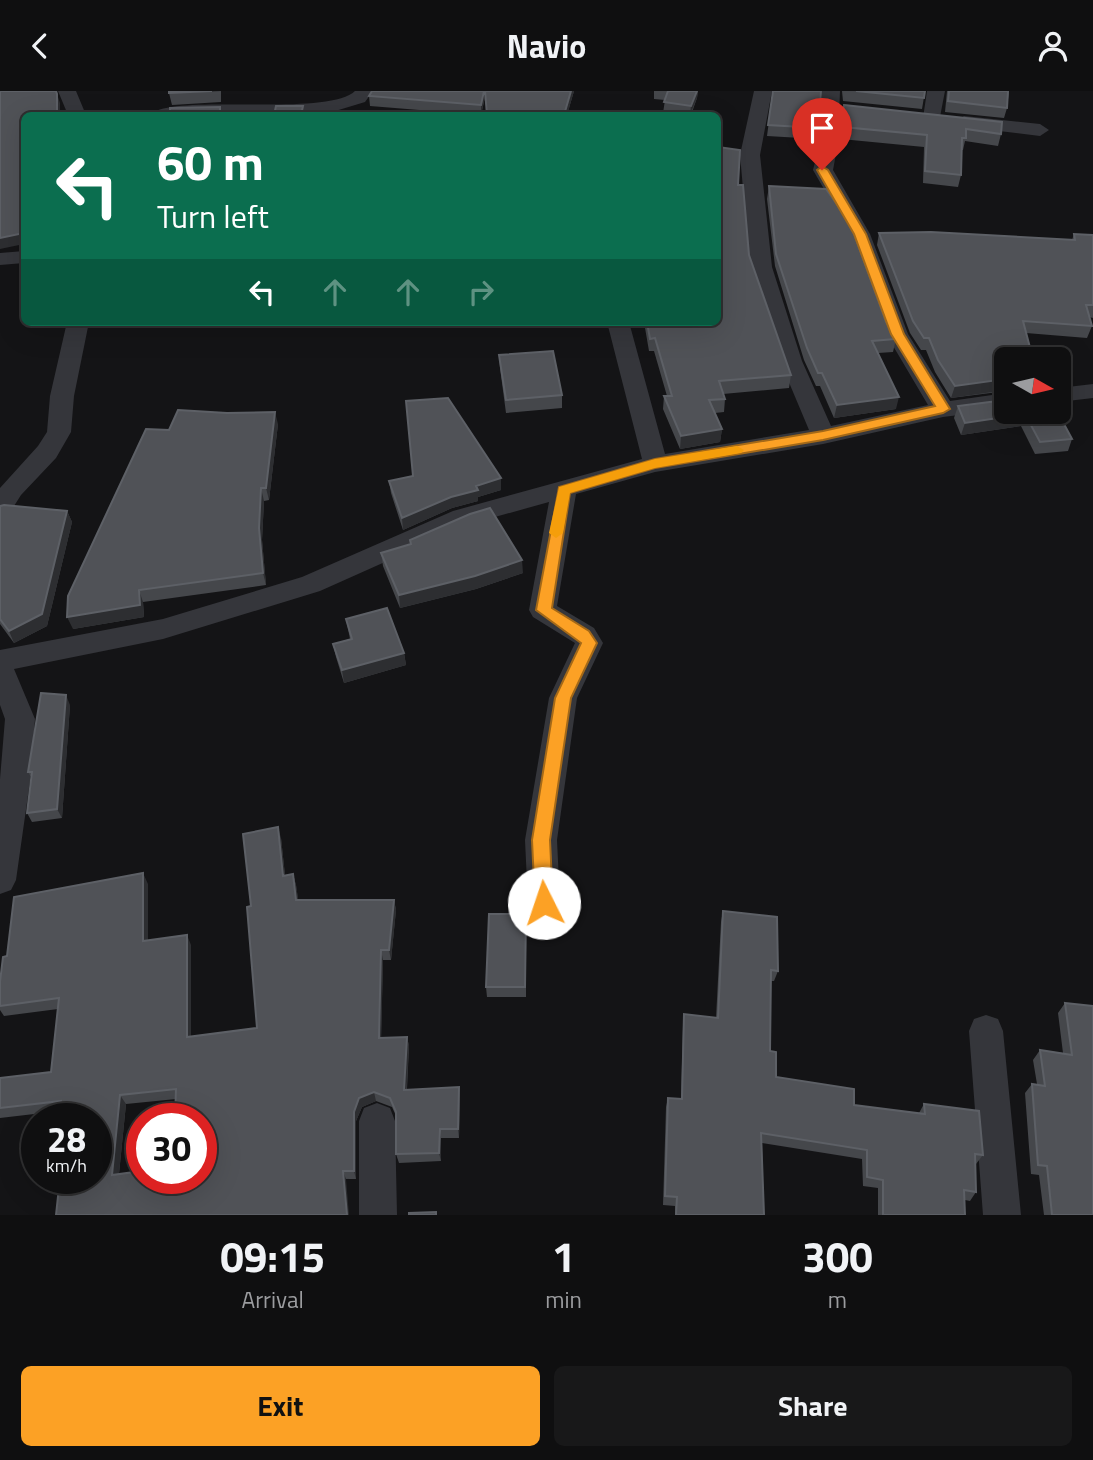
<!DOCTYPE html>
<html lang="en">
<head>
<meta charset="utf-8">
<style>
  :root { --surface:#0f0f10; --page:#181819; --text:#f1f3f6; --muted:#9b9c9f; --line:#2f2f30; --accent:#fca125 }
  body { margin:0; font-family:"Titillium Web",sans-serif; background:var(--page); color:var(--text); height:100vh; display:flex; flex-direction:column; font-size:26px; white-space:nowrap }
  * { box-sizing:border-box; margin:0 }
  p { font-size:23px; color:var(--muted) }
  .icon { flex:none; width:38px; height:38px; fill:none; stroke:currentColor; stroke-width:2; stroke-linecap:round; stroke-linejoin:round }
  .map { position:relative; height:1124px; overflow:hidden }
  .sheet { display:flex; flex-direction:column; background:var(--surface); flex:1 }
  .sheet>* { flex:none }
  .guide { position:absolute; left:21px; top:21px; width:700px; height:214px; border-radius:10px; box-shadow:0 7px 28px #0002,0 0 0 2px var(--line); background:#0b6e4f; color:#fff; overflow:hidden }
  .needle { width:46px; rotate:98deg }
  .buttons { position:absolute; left:994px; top:256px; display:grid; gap:14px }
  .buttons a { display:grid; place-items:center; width:77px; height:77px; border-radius:10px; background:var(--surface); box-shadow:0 7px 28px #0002,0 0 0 2px var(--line); font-size:35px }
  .speed { position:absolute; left:21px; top:1012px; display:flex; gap:14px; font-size:35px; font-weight:700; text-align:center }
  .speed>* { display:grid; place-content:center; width:91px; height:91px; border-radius:50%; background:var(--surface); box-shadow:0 7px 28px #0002,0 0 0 2px var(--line); line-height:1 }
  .speed small { font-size:18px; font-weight:400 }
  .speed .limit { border:10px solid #d22; background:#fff; color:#111 }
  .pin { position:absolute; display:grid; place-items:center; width:60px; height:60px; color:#fff; margin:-72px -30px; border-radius:50% 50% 50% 0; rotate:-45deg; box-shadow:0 0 7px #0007 }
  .pin .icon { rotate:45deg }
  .me { position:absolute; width:77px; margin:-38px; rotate:356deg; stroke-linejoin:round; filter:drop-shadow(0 0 5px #0008) }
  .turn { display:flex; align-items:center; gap:24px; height:147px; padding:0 21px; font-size:32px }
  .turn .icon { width:91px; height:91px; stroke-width:2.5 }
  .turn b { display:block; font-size:49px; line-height:60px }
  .lanes { display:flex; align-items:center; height:66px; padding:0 21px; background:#0003; justify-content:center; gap:35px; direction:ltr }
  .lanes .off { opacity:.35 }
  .eta { display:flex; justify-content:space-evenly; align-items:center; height:119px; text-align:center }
  .eta b { font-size:42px; font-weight:700; line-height:49px }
  .cta { display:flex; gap:14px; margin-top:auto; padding:14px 21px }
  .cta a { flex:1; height:80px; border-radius:10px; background:var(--accent); color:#111; font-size:28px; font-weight:700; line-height:80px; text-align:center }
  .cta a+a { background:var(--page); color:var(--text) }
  header { display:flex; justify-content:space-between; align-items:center; height:91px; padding:0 21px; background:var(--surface); font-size:32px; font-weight:700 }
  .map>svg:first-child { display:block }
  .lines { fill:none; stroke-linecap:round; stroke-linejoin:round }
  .street { fill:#35363b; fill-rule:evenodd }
  .wall { fill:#45474b; fill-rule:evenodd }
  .shaded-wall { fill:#2d2e31 }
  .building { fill:#505257; stroke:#5d6066; stroke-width:2; fill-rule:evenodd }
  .route { fill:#fca125; stroke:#a46918; stroke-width:2 }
  .slow { fill:#f59e0b }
</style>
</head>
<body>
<header><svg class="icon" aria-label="back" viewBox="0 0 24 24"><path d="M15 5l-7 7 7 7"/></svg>Navio<svg class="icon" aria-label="person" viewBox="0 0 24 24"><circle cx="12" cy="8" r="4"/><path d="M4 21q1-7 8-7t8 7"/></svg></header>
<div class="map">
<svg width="1093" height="1124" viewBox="0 0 1093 1124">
  <rect width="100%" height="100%" fill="#141416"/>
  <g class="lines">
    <path class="street" d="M58,0H76L86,24H68Z
      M355,0H373L365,11L332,21L150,24C169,1 327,27 355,0Z
      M754,0H772L760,64L772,176L802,270L831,335L928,314L886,243L850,143L813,79L820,52L822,0H840L838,52L833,79L870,143L908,243L950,310L1006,302V318L943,326L823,353L655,381L576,403L557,515L594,537L603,552L577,607L557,749L560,812L555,822L544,826L533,822L528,812L525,749L549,607L575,552L533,526L529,519L549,411L470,433L320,500L163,548L14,578L35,628L30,690L16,789L11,799L0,803V688L5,628L0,614V559L163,528L302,486L453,420L642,368L607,231H629L665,363L809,339L780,270L750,176L740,64Z
      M927,0H945L939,31H925L923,27Z
      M964,25L1040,33L1049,39L1040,45L957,35L955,31Z
      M24,160V172L0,174V162Z
      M67,231H89L74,305L71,341L56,367L21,404L9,423L0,426V397L38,355L47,341L50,305Z
      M1093,293V307L1059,311V297Z
      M986,924L998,928L1003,940L1021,1124H983L969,940L974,928Z
      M377,1012L390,1017L395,1030L397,1124H359V1030L364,1017Z"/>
  </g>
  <path class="wall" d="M221,0V11L172,14L169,2Z
    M574,0L567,24H487L485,6L481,24L370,15L369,5Z
    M654,0H698L697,7L691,24L663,22L665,9L654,8Z
    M773,0L819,37L818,48L767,45Z
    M842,0H925L922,18L843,10Z
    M947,0H1009L1007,17L1004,27L945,21Z
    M844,14L1001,43L998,55L965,50L963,59H962L961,84L958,96L923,92L924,56L841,48L842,26Z
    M738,94L749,164L791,284L789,297L723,303L725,308L724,321L715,322L722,338L720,351L680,358L663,318L664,305H667L654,260H649L644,231H718Z
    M769,95L886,231L896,248L893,261L878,262L896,318L834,327L820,295H816L804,269L775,175L767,108Z
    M879,142L1072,149L1074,143L1093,144V227L1089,226L1092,235L1087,247L1026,242L1006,268V300L951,307L935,281L926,259H921L910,242L877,154Z
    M499,264L562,304V317L506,322L500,277Z
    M958,315L1057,320L1072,348L1068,360L1035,363L1021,335L961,344L954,327Z
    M278,333L269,409L264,410L262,449L266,494L143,511L144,526L73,538L169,339Z
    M389,390L501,399L478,406V410L452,417L403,439L391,402Z
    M0,415L67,420L72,431L47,535L14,552L0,533Z
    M410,449L523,482L476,498L400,517L383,475L381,462L410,453Z
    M346,528L404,562L406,574L344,592L336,566L333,553L350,548Z
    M70,614L62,727L32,731L27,722L31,686L28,681Z
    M281,747L285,784L293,783L296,794L298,809H394L396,819L391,869H383L381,946H407L409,955L407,998L460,1005L459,1047H441V1070L399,1072L396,1063V1025L392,1016L376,1010L362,1016L356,1030V1088L96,1087L60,1020L0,1027V987L51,981L58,918L4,925L0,919V891L7,865L148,793V850L191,854V946L257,937L251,815ZM176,1008L201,1087L119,1083L126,1013Z
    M723,820L778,880L774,890H771L770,960L776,986L854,1014L919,1022L924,1013L983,1064L976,1073H975L976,1101L970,1110L965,1109V1124H878V1097L863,1095L862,1068L762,1052L764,1124H675V1115L663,1114L666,1016L668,1007L681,1008L683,934L684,923L716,927L721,831Z
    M526,823V906H487L486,896Z
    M1065,912L1093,1124H1044L1039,1084L1031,1083L1025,1002L1032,993H1037L1033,969L1040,959L1063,962L1058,922Z"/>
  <path class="shaded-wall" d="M484,0H485V6L481,24V14Z
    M571,0H574L567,24H564Z
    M697,0H698L697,7L690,24L691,15Z
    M57,3L60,12V24H57Z
    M24,142V153L0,158V147Z
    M1006,288V299L951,307L955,295Z
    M899,306L896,318L834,327L837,314Z
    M275,321L278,333L269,409L266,397Z
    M1025,323L1021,335L961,344L965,332Z
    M722,338L720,351L680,358L681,345Z
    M501,387V399L478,406V410L452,417L403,439L402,427L476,395Z
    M261,397L264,410L262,449L266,494L263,482L259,437Z
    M67,420L72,431L47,535L14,552L9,540Z
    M522,469L523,482L476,498L400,517L399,504Z
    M139,499L143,511L144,526L73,538L67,526Z
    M404,562L406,574L344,592L342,579Z
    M66,604L70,614L62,727L57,718Z
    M278,736L281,747L286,795L283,785Z
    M143,782L148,793V860L143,850Z
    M293,783L296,794L300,820L296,809Z
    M394,809L396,819L391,869L389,859Z
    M187,844L191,854V956L187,946Z
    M381,859L383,869L381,956L379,947Z
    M407,946L409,955L406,1008L404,999Z
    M459,996L460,1005L459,1047L458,1038Z
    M374,1001L376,1010L362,1016L356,1030V1088L354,1080V1021L359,1007Z
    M120,1004L126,1013L118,1092L112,1084Z
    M440,1038L441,1047V1070L439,1062Z
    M343,1080L346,1088L349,1124H347Z"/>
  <path class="building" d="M0,0H56L57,3V24H24V142L0,147Z
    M169,0H212L169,2Z
    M372,0H484L481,14L369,5Z
    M485,0H571L564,24H487Z
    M668,0H697L691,15L664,11Z
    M773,0H821L819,37L768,34Z
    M856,0H925L924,7Z
    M949,0H1008L1007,17L948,10Z
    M844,14L1002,31L1001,43L966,38V47H962L961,84L925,80L927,44L843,36Z
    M276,15H303L301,24H274Z
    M220,16V24H170V17Z
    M103,21L104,24H85Z
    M718,56L740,59L738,94H743L749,164L791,284L719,290L725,308L709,309L722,338L681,345L664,305H672L655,247L650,248L647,231H718Z
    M769,95L826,98L850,132L886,231L896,248L872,250L899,306L837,314L822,282H818L807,257L776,163Z
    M931,141L1075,149L1074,143L1093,144V214H1086L1092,235L1023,230L1033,268H1006V288L955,295L938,269L929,247H924L913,230L879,142Z
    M553,260L562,304L506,309L499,264Z
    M448,307L501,387L476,395L478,399L451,406L402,427L389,390L413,385L406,310Z
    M1006,309V320H1057L1072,348L1040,351L1025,323L965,332L958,315Z
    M178,319L227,322L275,321L266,397H261L259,437L263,482L139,499L140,514L67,526L68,505L146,338L169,339Z
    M4,414L67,420L42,523L9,540L0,528V415Z
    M490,417L522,469L475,485L399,504L381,462L411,453L410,449L470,423Z
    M387,517L404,562L342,579L333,553L352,548L346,528Z
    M41,602L66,604L57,718L27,722L32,681H28Z
    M278,736L283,785L293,783L296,809H394L389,859H381L379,947L407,946L404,999L459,996L458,1038H440L439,1062L396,1063V1021L390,1007L374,1001L359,1007L354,1021V1080H343L347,1124H56L60,1087H96V1027H59L61,1010L0,1017V987L51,981L59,907L0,915V891L3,866L7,865L14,806L143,782V850L187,844V946L257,937L247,816L251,815L243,743ZM176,998L175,1027H201V1087H142V1080L112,1084L120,1004Z
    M723,820L777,826L778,880L771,879L770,960L776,961V986L854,998V1014L925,1023L924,1013L979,1020L983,1064L975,1063L976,1101L964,1099L965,1124H883V1089L867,1086V1059L761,1042L764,1124H676L677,1106L665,1105L668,1007L682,1008L684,923L718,927Z
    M489,823H526L525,896H486Z
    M1065,912L1093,915V1124H1052L1047,1075L1038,1074L1032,993L1045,995L1040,959L1072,964Z
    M436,1121V1124H409V1122Z"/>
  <path class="route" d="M822,75L828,79L866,143L904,243L950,318L943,322L823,349L655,377L570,402L552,517L589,540L597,552L571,607L550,749L553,812L551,818L544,820L538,818L535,812L532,749L555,607L581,552L536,519L559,396L655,368L823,340L935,315L891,243L854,143L817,79Z"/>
  <path class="slow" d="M737,355L744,359L741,362L655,377L570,402L563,442L556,447L549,442L559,396L655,368Z"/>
</svg>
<div class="buttons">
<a><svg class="needle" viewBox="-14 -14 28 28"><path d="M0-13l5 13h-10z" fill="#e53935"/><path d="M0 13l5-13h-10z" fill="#9b9c9f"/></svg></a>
</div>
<div class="speed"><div>28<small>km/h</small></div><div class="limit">30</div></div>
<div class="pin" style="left:822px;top:79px;background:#d93025"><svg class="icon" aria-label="arrive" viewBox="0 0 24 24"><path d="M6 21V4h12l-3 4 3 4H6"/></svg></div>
<svg class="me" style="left:544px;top:812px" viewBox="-20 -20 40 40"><circle r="19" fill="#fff"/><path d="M0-13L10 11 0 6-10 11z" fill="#fca125"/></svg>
<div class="guide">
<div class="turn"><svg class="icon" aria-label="left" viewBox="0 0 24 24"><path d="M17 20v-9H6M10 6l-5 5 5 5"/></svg><div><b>60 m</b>Turn left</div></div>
<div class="lanes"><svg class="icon" aria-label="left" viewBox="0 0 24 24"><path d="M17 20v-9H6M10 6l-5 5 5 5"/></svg><svg class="icon off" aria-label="ahead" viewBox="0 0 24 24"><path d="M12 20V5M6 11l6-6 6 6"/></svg><svg class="icon off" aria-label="ahead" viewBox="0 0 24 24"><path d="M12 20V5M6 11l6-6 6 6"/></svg><svg class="icon off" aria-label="right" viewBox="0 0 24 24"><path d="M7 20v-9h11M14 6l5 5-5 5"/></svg></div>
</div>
</div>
<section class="sheet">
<div class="eta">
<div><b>09:15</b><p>Arrival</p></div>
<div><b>1</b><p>min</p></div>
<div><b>300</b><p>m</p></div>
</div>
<div class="cta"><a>Exit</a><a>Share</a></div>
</section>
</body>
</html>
